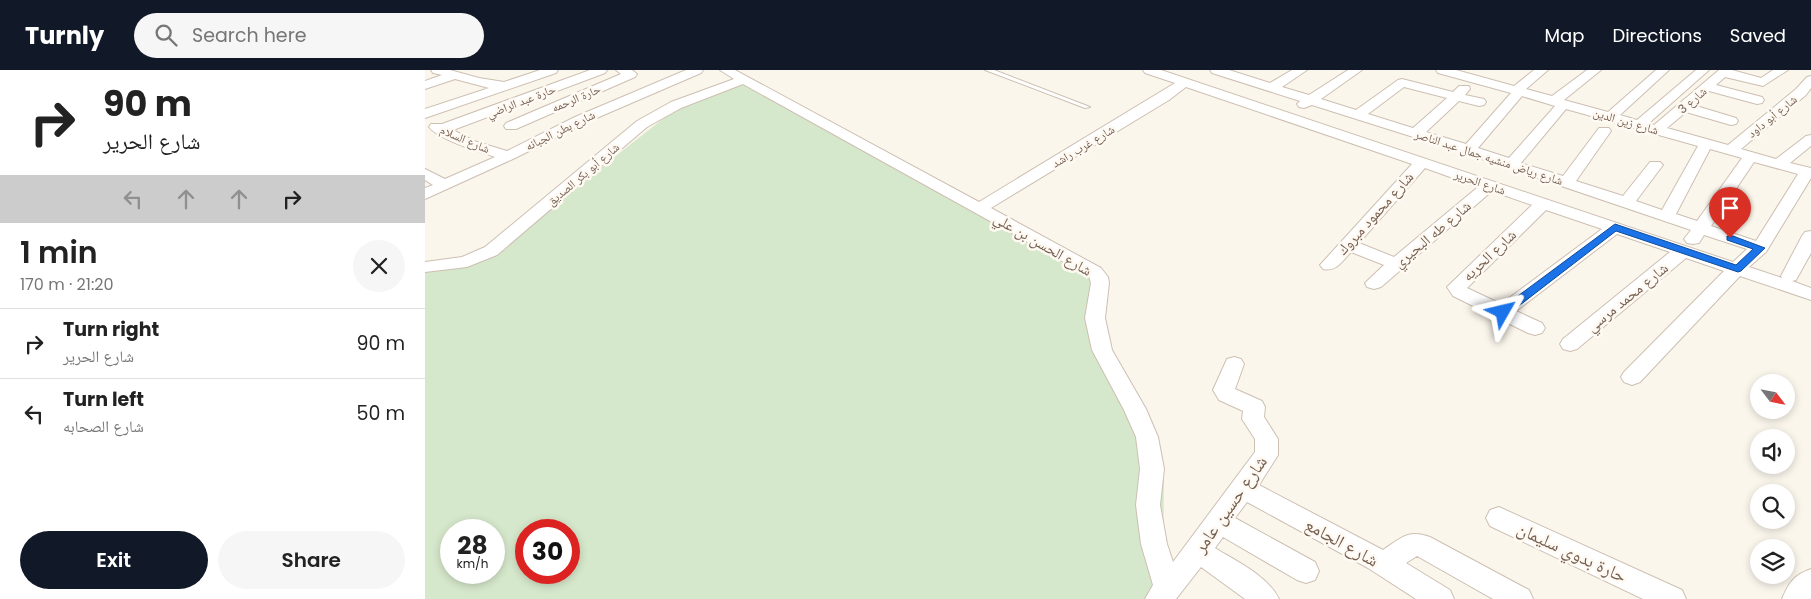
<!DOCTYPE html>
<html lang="en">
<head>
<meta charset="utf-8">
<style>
  :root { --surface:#fff; --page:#f6f6f6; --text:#222; --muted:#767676; --line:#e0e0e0; --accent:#111827 }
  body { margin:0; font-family:Poppins,"Noto Naskh Arabic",sans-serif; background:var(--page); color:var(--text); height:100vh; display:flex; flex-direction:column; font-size:19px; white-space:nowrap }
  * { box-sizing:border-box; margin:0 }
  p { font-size:16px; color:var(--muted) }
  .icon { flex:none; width:28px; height:28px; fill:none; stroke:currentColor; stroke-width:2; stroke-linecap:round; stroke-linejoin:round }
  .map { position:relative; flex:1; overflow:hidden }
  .details { display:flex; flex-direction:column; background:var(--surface); width:425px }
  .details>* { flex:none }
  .banner { background:#fff; color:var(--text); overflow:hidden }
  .needle { width:32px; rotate:122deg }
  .fabs { position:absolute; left:1325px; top:304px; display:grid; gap:10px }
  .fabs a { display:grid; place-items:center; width:45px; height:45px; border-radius:50%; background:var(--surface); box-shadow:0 2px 8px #0003; font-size:25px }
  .speed { position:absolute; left:15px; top:449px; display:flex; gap:10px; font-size:25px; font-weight:700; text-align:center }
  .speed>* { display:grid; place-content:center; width:65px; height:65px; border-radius:50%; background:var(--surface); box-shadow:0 2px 8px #0003; line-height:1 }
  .speed small { font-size:12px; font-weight:400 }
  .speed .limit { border:8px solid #d22; background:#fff; color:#111 }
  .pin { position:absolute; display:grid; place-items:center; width:42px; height:42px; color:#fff; margin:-51px -21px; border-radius:50% 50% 50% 0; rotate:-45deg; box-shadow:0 0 5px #0007 }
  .pin .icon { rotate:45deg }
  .me { position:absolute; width:55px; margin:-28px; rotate:53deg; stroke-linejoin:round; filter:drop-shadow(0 0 4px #0008) }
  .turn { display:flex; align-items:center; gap:18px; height:105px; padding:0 20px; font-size:22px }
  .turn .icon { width:65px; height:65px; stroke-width:2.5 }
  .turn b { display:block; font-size:35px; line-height:42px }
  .lanes { display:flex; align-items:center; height:48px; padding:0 20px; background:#0003; justify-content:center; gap:25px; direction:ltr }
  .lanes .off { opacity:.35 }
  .round { display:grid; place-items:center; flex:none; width:52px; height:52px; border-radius:26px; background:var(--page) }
  .head { display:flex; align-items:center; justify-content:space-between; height:85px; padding:0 20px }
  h1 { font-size:30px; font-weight:600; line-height:38px }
  .action { display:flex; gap:10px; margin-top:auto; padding:10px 20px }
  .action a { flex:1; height:58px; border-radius:30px; background:var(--accent); color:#fff; font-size:20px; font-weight:600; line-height:58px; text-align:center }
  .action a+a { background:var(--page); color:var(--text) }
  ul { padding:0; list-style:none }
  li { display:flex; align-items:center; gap:15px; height:70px; padding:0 20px; border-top:1px solid var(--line) }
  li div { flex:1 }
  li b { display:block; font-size:19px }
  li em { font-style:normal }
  header { display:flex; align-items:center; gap:30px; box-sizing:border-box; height:70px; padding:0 25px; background:var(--accent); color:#fff }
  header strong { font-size:24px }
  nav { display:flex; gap:28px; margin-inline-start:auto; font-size:18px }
  .search { width:350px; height:45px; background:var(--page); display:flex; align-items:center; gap:12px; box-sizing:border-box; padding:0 18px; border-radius:28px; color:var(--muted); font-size:19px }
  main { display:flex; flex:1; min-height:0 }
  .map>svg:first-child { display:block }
  .green { fill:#d6e8cb; fill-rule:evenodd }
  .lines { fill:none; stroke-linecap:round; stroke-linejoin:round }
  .service-casing { stroke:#cdbfb2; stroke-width:2 }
  .minor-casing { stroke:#cdbfb2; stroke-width:2 }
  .secondary-casing { stroke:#cfbfb0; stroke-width:2 }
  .service { fill:#fff; fill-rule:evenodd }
  .minor { fill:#fff; fill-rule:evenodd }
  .secondary { fill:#fff; fill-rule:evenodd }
  .route { fill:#1a73e8; stroke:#114b97 }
  .labels { text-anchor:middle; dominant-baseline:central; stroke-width:5; stroke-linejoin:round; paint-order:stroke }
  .far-street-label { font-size:12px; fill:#755f50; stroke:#fefaf3 }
  .street-label { font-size:15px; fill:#755f50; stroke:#fefaf3 }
  .near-street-label { font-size:18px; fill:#755f50; stroke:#fefaf3 }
</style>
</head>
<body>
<header>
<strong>Turnly</strong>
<div class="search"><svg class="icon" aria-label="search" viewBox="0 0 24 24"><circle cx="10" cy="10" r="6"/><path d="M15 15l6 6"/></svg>Search here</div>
<nav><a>Map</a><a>Directions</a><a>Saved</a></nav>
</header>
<main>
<section class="details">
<div class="banner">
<div class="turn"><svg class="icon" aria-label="right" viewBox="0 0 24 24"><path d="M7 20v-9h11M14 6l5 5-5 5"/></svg><div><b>90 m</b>شارع الحرير</div></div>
<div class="lanes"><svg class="icon off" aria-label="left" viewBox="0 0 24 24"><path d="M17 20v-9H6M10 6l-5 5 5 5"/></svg><svg class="icon off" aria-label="ahead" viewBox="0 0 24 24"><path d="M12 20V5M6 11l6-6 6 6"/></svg><svg class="icon off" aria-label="ahead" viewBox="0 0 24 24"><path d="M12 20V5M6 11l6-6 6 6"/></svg><svg class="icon" aria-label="right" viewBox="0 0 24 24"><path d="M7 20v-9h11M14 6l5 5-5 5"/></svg></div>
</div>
<div class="head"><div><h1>1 min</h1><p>170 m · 21:20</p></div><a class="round"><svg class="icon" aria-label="close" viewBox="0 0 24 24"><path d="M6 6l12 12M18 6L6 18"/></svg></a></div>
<ul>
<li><svg class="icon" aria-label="right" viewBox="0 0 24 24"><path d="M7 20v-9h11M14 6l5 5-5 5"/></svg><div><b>Turn right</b><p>شارع الحرير</p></div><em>90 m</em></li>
<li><svg class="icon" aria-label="left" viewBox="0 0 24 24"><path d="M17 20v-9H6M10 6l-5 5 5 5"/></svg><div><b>Turn left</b><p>شارع الصحابه</p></div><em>50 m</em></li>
</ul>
<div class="action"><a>Exit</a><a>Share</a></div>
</section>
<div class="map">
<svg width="1386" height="529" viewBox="0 0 1386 529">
  <rect width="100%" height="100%" fill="#fbf6ec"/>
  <path class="green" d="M320,13L677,211L671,254L739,404L738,513L726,529H0V201L68,182L257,34ZM26,460H69V502H26ZM101,460H144V502H101Z"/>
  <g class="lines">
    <g class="service-casing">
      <path id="service" d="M560,0H569L665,37L660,38Z"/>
    </g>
    <g class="minor-casing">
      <path id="minor" d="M6,0H25L54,8L79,12L115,0H133L131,3L0,48V39L64,18L30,9L0,19V11L17,5L8,3Z
        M165,0H182L180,3L28,60L49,71L82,81L150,47L261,0H278L276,3L160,53L88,89L0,129V118L8,115L0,110V99L20,109L70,87C53,81 14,70 4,57L6,54H17Z
        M191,0H207L212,4L210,7L91,59H81L79,56L81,53L196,4Z
        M295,0H310L554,132L750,13L720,3L718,0H736L1308,192L1322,179L1279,165L1274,173L1268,174L1262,173L1259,169L1266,160L1039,83L887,35L879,38L874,37L872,34L875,31L787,3L785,0H804L845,13L867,0H882L857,17L884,25L923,0H937L896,29L931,40L973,10L977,9L1028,22L1034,16H1044L1045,19L1040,25L1059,29L1061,32L1059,35L1054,36L1034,31L1001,62L1041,74L1086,23L1013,3L1011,0H1031L1089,16L1109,0H1123L1101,19L1127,26L1162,0H1176L1139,30L1183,42L1231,0H1244L1195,45L1212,50L1271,0H1284L1224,53L1229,55L1294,0H1307L1336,8L1348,0H1363L1338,16L1300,7L1291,15L1337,27L1339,30L1337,33L1332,34L1284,21L1268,35L1311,48L1313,51L1311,54L1306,55L1261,42L1242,58L1303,75L1371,19L1382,7L1386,6V18L1381,25L1316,79L1351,89L1381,66L1386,65V76L1365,93L1386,98V108L1341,182L1324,197L1357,208L1356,206L1377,166L1380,162L1386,161V183L1371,210L1367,211L1386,218V230L1315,206L1215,312L1207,315L1199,312L1196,307L1199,302L1299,201L1261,188L1152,279L1145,281L1138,279L1135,274L1138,269L1245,182L1192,164L1091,241L1117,253L1120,258L1117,263L1110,265L1103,263L1028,226L1022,217L1107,135L1067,121L956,217L949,219L942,217L940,213L959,195L926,182C917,191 912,202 898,199L895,195L987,94L761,17L744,30L566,138L676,198L683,207L684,213L680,248L687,280L721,339L733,367L739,399L735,435L742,474L748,492L830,382V369L817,349L818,341L794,330L788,320L802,289L809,287L816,289L819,294L810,319L837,331L840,337L839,347L853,369V385L834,415L958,480C976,468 983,459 1005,467L1104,520L1108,529H1068L992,486L981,493L1025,520L1029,529H991L943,498L822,432L810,448L890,492L894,501L890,510L881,513L872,510L798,467L790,478C811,491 843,506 854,529H820L776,497L751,529H720L728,515L716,474L711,435L715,399L711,367L699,340L667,280L660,248L666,213L664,206L318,14L256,38L222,57L72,185L42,197L0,202V192L37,187L60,177L212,51L246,32L309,9ZM979,17L1022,28L988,58L943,44ZM1097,26L1130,36L1084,88L1053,78ZM1141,39L1273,76L1237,140L1211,131L1238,95L1235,92H1225L1198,126L1151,111L1186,61L1184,58H1174L1138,106L1096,93ZM1285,79L1317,88L1272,151L1251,144ZM1329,92L1373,104L1331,171L1286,156ZM1000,98L1053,117L969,187L934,173ZM1121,140L1177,159L1076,234L1042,218Z
        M1074,437L1257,520L1261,529H1218L1065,456L1061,448L1065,440Z"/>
    </g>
    <g class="secondary-casing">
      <path id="secondary" d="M1386,499V529H1357C1364,512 1369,505 1386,499Z"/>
    </g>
    <use href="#service" class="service"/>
    <use href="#minor" class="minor"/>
    <use href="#secondary" class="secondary"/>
  </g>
  <path class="route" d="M1190,154L1311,195L1328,179L1302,170V166H1308L1340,178L1316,201L1313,202L1191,161L1082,245H1074L1072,242L1074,240Z"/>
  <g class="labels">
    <g class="far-street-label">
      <text transform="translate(151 28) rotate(-23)">حارة الرحمه</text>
      <text transform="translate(1267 30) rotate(-41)">شارع 3</text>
      <text transform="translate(96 31) rotate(-21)">حارة عبد الراضي</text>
      <text transform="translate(1347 46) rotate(-39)">شارع أبو داود</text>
      <text transform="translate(1201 51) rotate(16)">شارع زين الدين</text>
      <text transform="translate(135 60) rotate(-26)">شارع بطن الجبانه</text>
      <text transform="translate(40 69) rotate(23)">شارع السلام</text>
      <text transform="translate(658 76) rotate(-31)">شارع غرب راشد</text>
      <text transform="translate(1064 87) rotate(18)">شارع رياض منشيه جمال عبد الناصر</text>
      <text transform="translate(158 104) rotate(-40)">شارع أبو بكر الصديق</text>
      <text transform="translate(1055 112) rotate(19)">شارع الحرير</text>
    </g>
    <g class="street-label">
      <text transform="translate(950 143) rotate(-48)">شارع محمود مبروك</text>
      <text transform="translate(1007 164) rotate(-40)">شارع طه البحيري</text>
      <text transform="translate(618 174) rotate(30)">شارع الحسن بن علي</text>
      <text transform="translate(1064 185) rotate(-43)">شارع الحريه</text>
      <text transform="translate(1202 227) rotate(-39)">شارع محمد مرسي</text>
    </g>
    <g class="near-street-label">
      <text transform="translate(805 434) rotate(-55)">شارع حسين عامر</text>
      <text transform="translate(917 472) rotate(29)">شارع الجامع</text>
      <text transform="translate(1147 482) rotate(25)">حارة بدوي سليمان</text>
    </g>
  </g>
</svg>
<div class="fabs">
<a><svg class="needle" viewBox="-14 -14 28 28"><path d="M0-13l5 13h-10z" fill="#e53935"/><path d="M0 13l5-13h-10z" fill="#767676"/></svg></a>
<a><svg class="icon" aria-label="sound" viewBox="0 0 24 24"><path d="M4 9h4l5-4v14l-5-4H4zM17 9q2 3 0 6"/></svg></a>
<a><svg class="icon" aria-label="search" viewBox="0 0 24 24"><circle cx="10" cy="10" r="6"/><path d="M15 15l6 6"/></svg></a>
<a><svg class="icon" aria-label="layers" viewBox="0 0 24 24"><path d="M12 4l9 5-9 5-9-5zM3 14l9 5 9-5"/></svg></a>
</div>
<div class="speed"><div>28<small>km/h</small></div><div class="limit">30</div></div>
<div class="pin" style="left:1305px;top:168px;background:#d93025"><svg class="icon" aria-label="arrive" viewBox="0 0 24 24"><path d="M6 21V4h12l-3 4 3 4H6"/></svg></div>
<svg class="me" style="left:1078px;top:242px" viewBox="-20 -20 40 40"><path d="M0-17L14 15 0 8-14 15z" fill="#1a73e8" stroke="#fff" stroke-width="4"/></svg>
</div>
</main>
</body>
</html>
